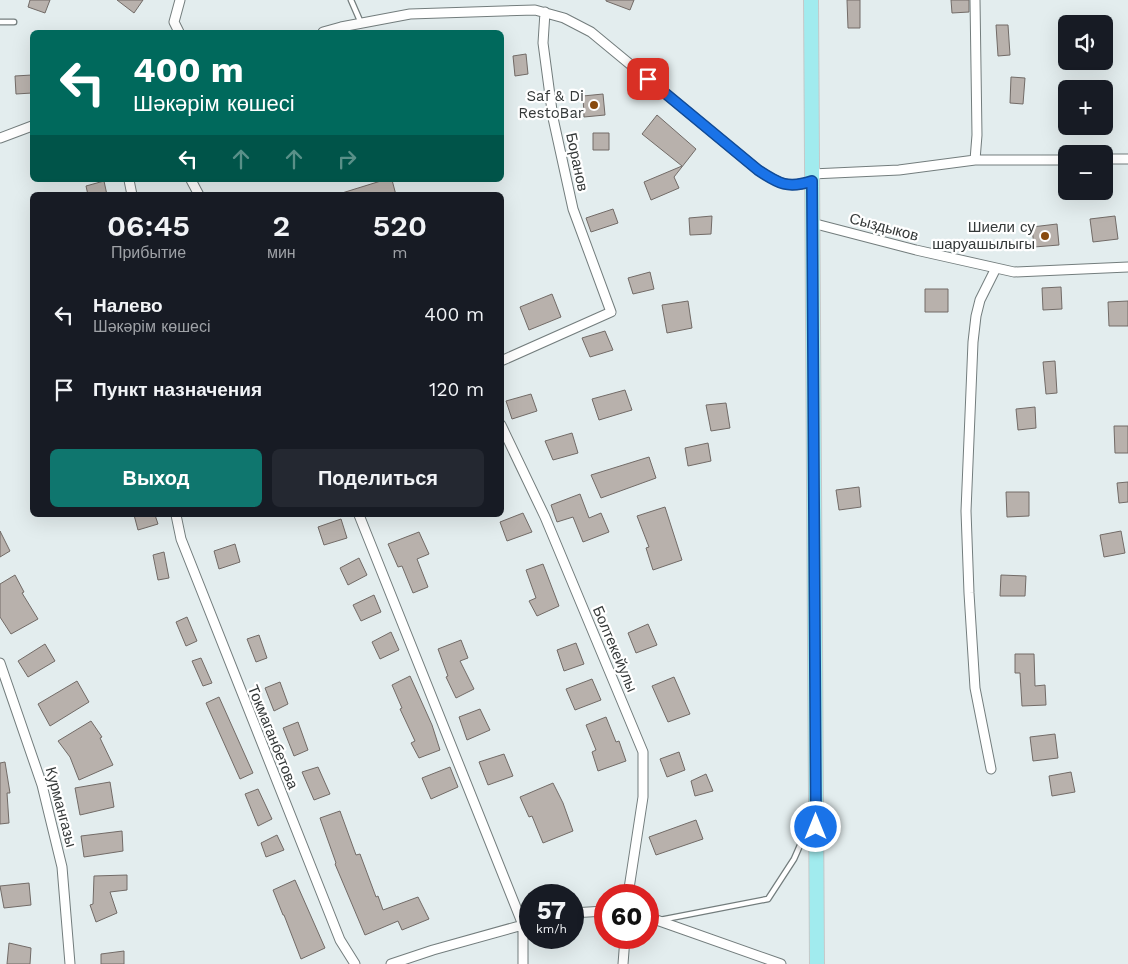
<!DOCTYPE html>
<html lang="ru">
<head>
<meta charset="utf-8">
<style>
  :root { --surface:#171b24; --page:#242831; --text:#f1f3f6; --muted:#9ea1a6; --accent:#0f766e }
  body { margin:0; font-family:"Work Sans",sans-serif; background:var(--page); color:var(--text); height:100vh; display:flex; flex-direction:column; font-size:19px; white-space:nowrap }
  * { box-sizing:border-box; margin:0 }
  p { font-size:16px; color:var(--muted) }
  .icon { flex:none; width:28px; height:28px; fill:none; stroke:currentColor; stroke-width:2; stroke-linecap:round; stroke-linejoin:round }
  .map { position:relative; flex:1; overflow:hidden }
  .side { position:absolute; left:30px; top:192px; width:474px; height:325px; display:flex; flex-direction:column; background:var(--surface); border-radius:8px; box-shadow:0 5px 20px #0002 }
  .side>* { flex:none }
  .banner { position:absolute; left:30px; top:30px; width:474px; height:152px; border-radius:8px; box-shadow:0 5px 20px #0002; background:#00695c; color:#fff; overflow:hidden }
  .controls { position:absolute; left:1058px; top:15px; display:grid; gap:10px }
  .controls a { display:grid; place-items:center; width:55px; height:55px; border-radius:8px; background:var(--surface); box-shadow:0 5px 20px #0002; font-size:25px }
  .speed { position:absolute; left:519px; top:884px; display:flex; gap:10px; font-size:25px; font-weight:700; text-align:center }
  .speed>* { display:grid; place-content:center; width:65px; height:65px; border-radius:50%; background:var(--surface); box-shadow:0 5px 20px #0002; line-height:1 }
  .speed small { font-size:12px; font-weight:400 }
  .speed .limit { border:8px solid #d22; background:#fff; color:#111 }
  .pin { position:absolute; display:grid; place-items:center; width:42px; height:42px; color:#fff; margin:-21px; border-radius:10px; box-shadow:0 2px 8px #0006 }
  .me { position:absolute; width:55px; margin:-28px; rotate:0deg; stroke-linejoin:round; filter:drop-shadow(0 0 4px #0008) }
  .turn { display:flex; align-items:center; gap:18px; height:105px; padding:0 20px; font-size:22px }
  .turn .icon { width:65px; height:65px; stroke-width:2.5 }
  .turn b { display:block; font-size:35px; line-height:42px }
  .lanes { display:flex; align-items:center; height:48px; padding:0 20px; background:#0003; justify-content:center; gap:25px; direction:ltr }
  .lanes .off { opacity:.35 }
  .eta { display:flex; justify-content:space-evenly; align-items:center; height:85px; text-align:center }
  .eta b { font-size:30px; font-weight:600; line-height:35px }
  .action { display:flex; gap:10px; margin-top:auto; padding:10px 20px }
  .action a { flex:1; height:58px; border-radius:8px; background:var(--accent); color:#fff; font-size:20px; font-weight:600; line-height:58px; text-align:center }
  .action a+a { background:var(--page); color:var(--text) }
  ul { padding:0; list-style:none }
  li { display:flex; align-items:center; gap:15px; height:75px; padding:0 20px }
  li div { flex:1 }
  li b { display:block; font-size:19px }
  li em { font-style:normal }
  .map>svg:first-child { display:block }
  .building { fill:#b8b1ac; stroke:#726b67 }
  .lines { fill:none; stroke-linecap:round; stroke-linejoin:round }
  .service-casing { stroke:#737d7d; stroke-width:7 }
  .minor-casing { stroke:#737d7d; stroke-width:11 }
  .primary-casing { stroke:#c6c8c8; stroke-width:16 }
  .service { stroke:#fff; stroke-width:4.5 }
  .minor { stroke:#fff; stroke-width:9 }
  .primary { stroke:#a1ebee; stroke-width:14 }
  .route-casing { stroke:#114b97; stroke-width:12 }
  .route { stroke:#1a73e8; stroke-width:9 }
  .poi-dot { fill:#88490e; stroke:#fff; stroke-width:2 }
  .labels { text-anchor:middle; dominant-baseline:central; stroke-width:4.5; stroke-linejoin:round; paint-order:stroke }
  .poi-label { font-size:15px; fill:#353939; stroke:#fff; text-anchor:end }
  .street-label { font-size:15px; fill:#353939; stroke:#fff }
</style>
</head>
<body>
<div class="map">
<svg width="1128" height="964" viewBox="0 0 1128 964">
  <rect width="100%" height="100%" fill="#e3edee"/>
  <path class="building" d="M30,0H50L45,13L28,7Z
    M117,0H143L134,13Z
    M606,0H634L630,10L606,1Z
    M847,0H860V28H848Z
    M951,0H969V12L952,13Z
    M996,25H1008L1010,55L998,56Z
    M526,54L528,74L515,76L513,56Z
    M32,75V93L16,94L15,76Z
    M1011,77L1025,78L1023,104L1010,103Z
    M603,94L605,115L584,117L583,96Z
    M657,115L696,149L674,177L679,188L651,200L644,182L682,166L642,134Z
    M593,133H609V150H593Z
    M384,180H392L396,195H343L342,193Z
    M104,181L107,195H88L86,186Z
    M613,209L618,223L591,232L586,218Z
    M712,216L711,234L690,235L689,218Z
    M1115,216L1118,239L1093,242L1090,219Z
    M1057,224L1059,245L1034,247L1032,227Z
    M650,272L654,289L633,294L628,278Z
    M1061,287L1062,309L1043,310L1042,288Z
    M925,289H948V312H925Z
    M552,294L561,317L529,330L520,307Z
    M688,301L692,328L667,333L662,305Z
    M1128,301V326H1109L1108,302Z
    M605,331L613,350L590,357L582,338Z
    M1055,361L1057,393L1046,394L1043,362Z
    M625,390L632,410L599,420L592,399Z
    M531,394L537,411L512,419L506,401Z
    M726,403L730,428L711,431L706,405Z
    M1035,407L1036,428L1018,430L1016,409Z
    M1114,426H1128V453H1115Z
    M572,433L578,453L553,460L545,441Z
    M708,443L711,461L688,466L685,448Z
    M649,457L656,478L601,498L591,475Z
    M1128,482V502L1119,503L1117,483Z
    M859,487L861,507L839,510L836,490Z
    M1006,492H1029V516L1007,517Z
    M580,494L589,518L601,513L609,532L583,542L573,517L557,522L551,505Z
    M665,507L682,560L653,570L646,548L649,547L637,516Z
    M523,513L532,532L507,541L500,522Z
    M134,515H155L158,524L138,530Z
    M341,519L347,538L324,545L318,527Z
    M0,531L10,551L0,557Z
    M1121,531L1125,553L1104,557L1100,535Z
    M419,532L429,554L417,559L428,587L413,593L402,566L398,567L388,544Z
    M235,544L240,562L219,569L214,551Z
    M164,552L169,578L158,580L153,555Z
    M359,558L367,575L348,585L340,568Z
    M543,564L559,606L537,616L529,601L536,598L526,570Z
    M15,575L24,592L22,593L38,619L11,634L0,617V584Z
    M1001,575L1026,576L1025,596H1000Z
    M374,595L381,612L361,621L353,605Z
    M187,617L197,641L186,646L176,622Z
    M648,624L657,645L636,653L628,633Z
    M391,632L399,650L380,659L372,642Z
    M259,635L267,658L256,662L247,639Z
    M461,640L468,658L460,661L474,689L456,698L446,677L448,676L438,649Z
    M576,643L584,664L564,671L557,650Z
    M45,644L55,661L28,677L18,661Z
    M1015,654H1034L1035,686L1045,685L1046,705L1022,706L1020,673H1015Z
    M201,658L212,683L203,686L192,661Z
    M410,676L432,725L440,750L419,758L411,743L415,741L400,709L402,708L392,685Z
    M674,677L690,714L668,722L652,686Z
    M592,679L601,700L575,710L566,689Z
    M77,681L89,702L50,726L38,704Z
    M280,682L288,704L274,711L265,688Z
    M219,697L253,773L240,779L206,703Z
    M480,709L490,730L467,740L459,717Z
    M606,717L616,742L619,741L626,761L598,771L592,752L596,750L586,725Z
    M91,721L102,737L100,738L113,765L79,780L70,757L58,741Z
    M298,722L308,750L294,756L283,728Z
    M1055,734L1058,758L1033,761L1030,737Z
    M679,752L685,770L667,777L660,759Z
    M504,754L513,776L488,785L479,762Z
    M5,762L10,793H7L9,823L0,824V763Z
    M318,767L330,794L314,800L302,772Z
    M450,767L458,787L431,799L422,778Z
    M1071,772L1075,792L1052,796L1049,776Z
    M706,774L713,791L695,796L691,781Z
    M110,782L114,807L80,815L75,788Z
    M553,783L563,803L573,831L543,843L532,816L529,817L520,797Z
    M258,789L272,819L258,826L245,794Z
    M340,811L356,855L360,854L376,897L378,896L383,910L418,897L429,919L402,930L398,921L365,935L335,864L336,863L320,818Z
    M696,820L703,839L656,855L649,837Z
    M122,831L123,851L84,857L81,836Z
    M277,835L284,850L266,857L261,843Z
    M127,875V890L110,892L117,913L96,922L90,905L93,904L94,876Z
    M295,880L325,948L301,959L284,915H283L273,890Z
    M29,883L31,905L4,908L0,886Z
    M9,943L31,948L30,964H7Z
    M124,951V964H101V954Z"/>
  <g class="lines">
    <g class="service-casing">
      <path id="service" d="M351,0L361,23
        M0,22H14
        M660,920L768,899L794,859L812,818"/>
    </g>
    <g class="minor-casing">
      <path id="minor" d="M179,32L174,22L180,0
        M323,32L341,27L410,14L535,10L564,18L591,32L758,170C779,184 788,189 813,181
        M0,138L32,126
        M1104,159H1128
        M975,160H1066
        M812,174L899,170L975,160L977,135L975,0
        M129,180L132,195
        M191,180L199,195
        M812,223L916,250L1014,272L1128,267
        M501,361L611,312L573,209L553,118L543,43L545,12
        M501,425L545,517L643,752V797L628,895
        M176,515L181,539L340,940L355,964
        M359,515L523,925V964
        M0,663L42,785L62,867L70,964
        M991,769L975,688L969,593L966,511L973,342L976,316L980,300L996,268
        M572,913L605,911
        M648,917L781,964
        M391,964L433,950L530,923
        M623,964L625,938"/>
    </g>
    <g class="primary-casing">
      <path id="primary" d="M811,0L817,964"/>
    </g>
    <use href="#service" class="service"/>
    <use href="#minor" class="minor"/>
    <use href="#primary" class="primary"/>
  </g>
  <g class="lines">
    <g class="route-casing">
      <path id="route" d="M648,79L758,170C779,184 788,189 812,181L816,827"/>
    </g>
    <use href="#route" class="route"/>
  </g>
  <g class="poi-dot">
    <circle cx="594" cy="105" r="5"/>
    <circle cx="1045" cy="236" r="5"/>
  </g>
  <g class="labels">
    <g class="poi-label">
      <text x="584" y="96">Saf &amp; Di<tspan x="584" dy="17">RestoBar</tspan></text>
      <text x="1035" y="227">Шиели су<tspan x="1035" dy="17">шаруашылыгы</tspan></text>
    </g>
    <g class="street-label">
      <text transform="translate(577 162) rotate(78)">Боранов</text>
      <text transform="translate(884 227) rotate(15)">Сыздыков</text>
      <text transform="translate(615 649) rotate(67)">Болтекейулы</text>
      <text transform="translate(273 737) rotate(68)">Токмаганбетова</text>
      <text transform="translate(61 807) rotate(75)">Курмангазы</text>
    </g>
  </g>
</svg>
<div class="controls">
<a><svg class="icon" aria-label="sound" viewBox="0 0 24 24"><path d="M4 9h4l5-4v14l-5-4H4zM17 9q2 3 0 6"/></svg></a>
<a>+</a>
<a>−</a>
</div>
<div class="speed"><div>57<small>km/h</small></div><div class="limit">60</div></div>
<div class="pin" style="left:648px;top:79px;background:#d93025"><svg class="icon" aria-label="arrive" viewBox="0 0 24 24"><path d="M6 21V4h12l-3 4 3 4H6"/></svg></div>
<svg class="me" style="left:816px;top:827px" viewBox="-20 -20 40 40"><circle r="17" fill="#1a73e8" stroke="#fff" stroke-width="3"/><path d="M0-11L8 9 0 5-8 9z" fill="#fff"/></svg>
<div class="banner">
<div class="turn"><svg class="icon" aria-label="left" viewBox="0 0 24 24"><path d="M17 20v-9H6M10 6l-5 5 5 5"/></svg><div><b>400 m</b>Шәкәрім көшесі</div></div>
<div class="lanes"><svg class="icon" aria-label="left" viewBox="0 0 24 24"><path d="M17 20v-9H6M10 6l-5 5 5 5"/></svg><svg class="icon off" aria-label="ahead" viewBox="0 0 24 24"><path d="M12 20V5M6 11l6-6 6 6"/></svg><svg class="icon off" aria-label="ahead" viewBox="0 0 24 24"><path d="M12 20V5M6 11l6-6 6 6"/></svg><svg class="icon off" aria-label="right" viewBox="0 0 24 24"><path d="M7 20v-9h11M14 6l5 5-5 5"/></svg></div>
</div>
<section class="side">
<div class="eta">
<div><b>06:45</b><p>Прибытие</p></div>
<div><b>2</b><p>мин</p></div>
<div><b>520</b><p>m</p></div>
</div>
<ul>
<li><svg class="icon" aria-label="left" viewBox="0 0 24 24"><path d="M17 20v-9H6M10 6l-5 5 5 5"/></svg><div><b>Налево</b><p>Шәкәрім көшесі</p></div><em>400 m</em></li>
<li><svg class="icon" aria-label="arrive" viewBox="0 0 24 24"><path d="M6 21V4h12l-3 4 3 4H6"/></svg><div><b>Пункт назначения</b></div><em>120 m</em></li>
</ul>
<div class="action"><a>Выход</a><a>Поделиться</a></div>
</section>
</div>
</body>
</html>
